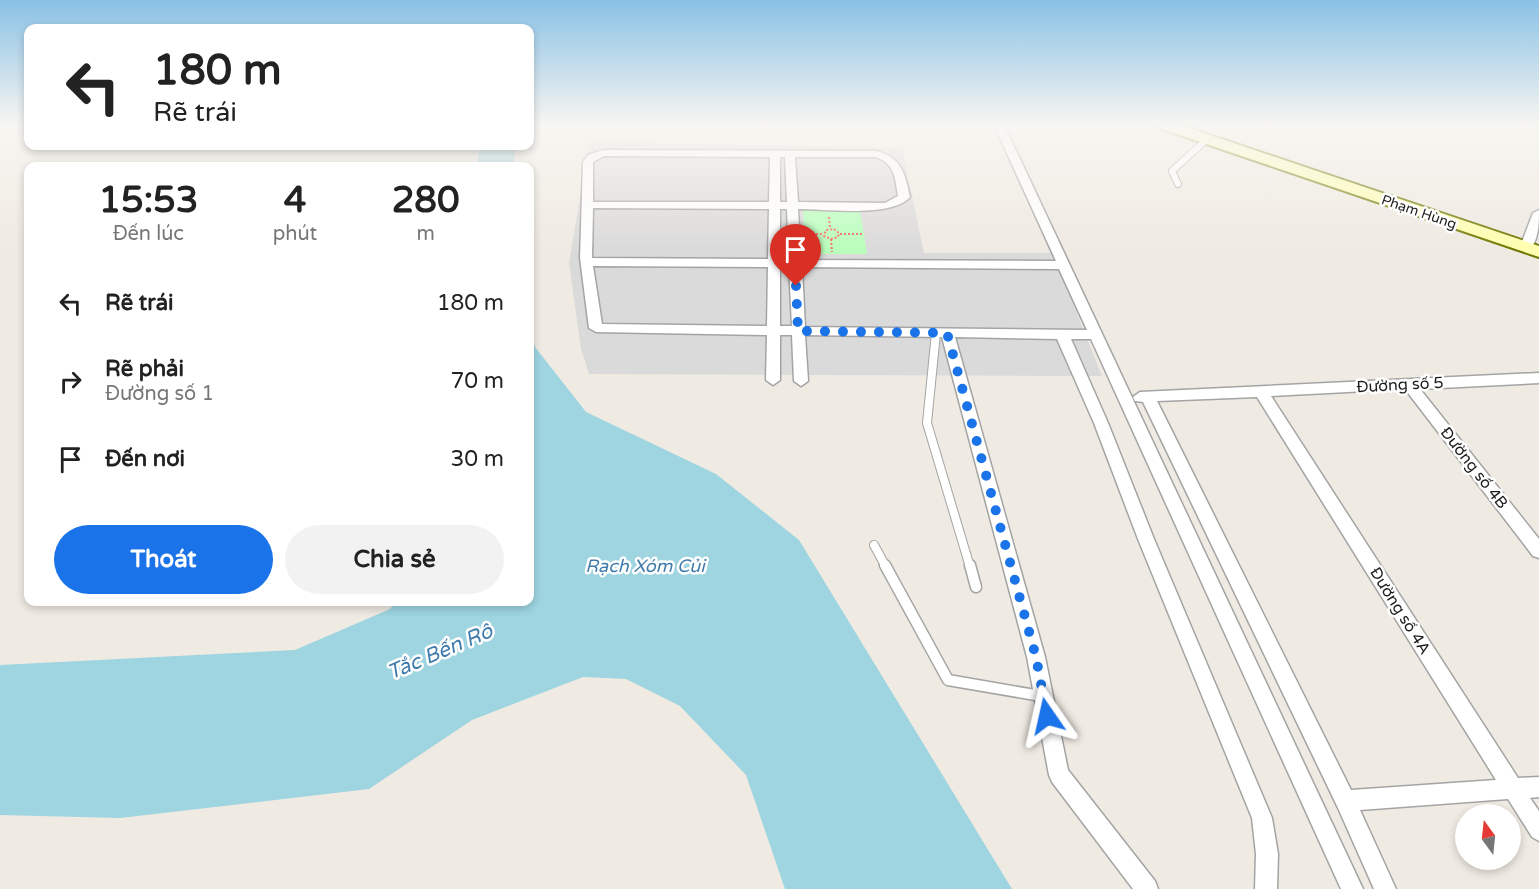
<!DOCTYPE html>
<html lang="vi">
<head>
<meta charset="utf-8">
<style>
  :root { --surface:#fff; --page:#f2f2f2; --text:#222; --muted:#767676; --accent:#1a73e8 }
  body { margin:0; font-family:"Varela Round",sans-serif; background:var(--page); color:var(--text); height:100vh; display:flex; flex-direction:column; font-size:22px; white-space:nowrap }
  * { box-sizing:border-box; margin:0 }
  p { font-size:20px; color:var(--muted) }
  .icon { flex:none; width:33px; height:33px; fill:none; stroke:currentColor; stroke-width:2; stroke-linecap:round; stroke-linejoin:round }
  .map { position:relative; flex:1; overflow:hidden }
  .panel { position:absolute; left:24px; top:162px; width:510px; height:444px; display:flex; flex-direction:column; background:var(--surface); border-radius:12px; box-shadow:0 3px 9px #0003 }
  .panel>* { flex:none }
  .top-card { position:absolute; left:24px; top:24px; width:510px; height:126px; border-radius:12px; box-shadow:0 3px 9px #0003; background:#fff; color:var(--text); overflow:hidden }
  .needle { width:39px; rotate:345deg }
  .fabs { position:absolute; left:1455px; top:804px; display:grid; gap:12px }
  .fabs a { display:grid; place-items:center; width:66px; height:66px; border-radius:50%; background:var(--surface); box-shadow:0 3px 9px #0003; font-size:30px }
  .pin { position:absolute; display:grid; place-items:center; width:51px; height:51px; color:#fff; margin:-62px -26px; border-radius:50% 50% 50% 0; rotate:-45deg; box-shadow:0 0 6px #0007 }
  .pin .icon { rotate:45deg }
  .me { position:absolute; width:66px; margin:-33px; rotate:349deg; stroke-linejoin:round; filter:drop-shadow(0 0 4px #0008) }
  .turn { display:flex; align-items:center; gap:21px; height:126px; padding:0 30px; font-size:27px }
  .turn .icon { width:78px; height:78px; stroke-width:2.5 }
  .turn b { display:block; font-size:42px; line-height:51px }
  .eta { display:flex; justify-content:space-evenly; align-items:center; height:102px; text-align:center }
  .eta b { font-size:36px; font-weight:700; line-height:42px }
  .primary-button { display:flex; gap:12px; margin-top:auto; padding:12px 30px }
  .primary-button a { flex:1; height:69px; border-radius:36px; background:var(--accent); color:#fff; font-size:24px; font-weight:700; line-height:69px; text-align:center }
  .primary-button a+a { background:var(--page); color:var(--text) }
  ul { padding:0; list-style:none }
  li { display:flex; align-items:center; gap:18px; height:78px; padding:0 30px }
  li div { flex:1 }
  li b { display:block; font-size:22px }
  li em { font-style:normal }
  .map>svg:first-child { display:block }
  .residential { fill:#dbdada }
  .park { fill:#bafebc }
  .water { fill:#9ed5e1 }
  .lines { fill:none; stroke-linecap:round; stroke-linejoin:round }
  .lane-far2-casing { stroke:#a4a4a4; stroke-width:8 }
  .lane-far1-casing { stroke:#a4a4a4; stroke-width:10 }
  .lane-casing { stroke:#a4a4a4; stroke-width:13 }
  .street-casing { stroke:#a4a4a4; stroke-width:3 }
  .secondary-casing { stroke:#717800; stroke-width:4 }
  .path { stroke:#ff6b63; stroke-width:2; stroke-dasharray:2 2; stroke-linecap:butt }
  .lane-far2 { stroke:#fff; stroke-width:6 }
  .lane-far1 { stroke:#fff; stroke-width:8 }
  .lane { stroke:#fff; stroke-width:10 }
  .street { fill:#fff; fill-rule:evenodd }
  .secondary { fill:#ffffb0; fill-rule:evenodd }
  .route { stroke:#1a73e8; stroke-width:10; stroke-dasharray:0 18 }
  .labels { text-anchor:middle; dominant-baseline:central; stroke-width:5; stroke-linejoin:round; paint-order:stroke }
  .far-street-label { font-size:14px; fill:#1d1d1d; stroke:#fff }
  .street-label { font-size:16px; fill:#1d1d1d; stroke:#fff }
  .water-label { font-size:18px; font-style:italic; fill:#407bac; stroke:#fff }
  .near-water-label { font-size:21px; font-style:italic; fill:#407bac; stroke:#fff }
</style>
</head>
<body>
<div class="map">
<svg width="1539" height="889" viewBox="0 0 1539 889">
  <rect width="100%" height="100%" fill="#efeae2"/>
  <path class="residential" d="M589,142L902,148L924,253H1053L1102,376L589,374L581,349L569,263Z"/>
  <path class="park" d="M859,203L867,254H813L805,250L803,208Z"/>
  <path class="water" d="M480,146H516L513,166H477Z
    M530,330L535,347L586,412L716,474L799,540L1012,889H785L746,775L680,706L626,679L583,677L472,720L369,789L120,818L0,815V665L295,650L390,609L395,602H530Z"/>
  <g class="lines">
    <g class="lane-far2-casing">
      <path id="lane-far2" d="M1178,184L1172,171L1206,140"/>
    </g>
    <g class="lane-far1-casing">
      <path id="lane-far1" d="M936,333L927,423L970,567
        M874,545L886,567"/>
    </g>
    <g class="lane-casing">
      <path id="lane" d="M885,565L948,680L1041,696
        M970,565L976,587"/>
    </g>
    <g class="street-casing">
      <path id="street" d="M994,125H1004L1363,889H1341L1091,339H1071L1108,423L1154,539L1272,818L1278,854L1277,889H1255L1256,854L1252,818L1138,539L1094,423L1057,339L955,337L1045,657L1068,770L1155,881L1158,889H1133L1052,782L1049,775L1027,657L942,337L805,335L808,381L801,386L794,381L792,335H780V380L773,385L766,380L767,335L596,332L589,328L580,258L583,162L588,155L603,150L877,151C902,158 905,174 910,197C892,218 826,209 798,209L801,260L1056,261ZM604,156L770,157L769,202H593V162ZM780,157H785L787,202H780ZM795,157H876C895,164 895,178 898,196L885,203L798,202ZM593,208L769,209L768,259L592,258ZM780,209H787L789,260L780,259ZM593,266L768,267L767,326L602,324ZM780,267H789L792,326H780ZM802,267L1059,269L1087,330L805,327Z
        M1539,210C1539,222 1539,246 1526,251L1522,250L1520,247L1533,213Z
        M1539,373V383L1420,389L1539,539V558L1533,556L1405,389L1271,396L1518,778L1539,777V797L1530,798L1539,811V841L1532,837L1508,799L1360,810L1396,889H1374L1338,808L1143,402L1135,401L1133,397L1140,392ZM1257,397L1496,780L1351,790L1157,401Z"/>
    </g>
    <g class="secondary-casing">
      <path id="secondary" d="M1157,125H1180L1539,246V257L1159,128Z"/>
    </g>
    <path class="path" d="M829,217L830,229
      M834,229L839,233L838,237L831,239L824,236L826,230Z
      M808,234H823
      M840,234H862
      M831,239L832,252"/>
    <use href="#lane-far2" class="lane-far2"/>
    <use href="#lane-far1" class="lane-far1"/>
    <use href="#lane" class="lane"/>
    <use href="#street" class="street"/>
    <use href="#secondary" class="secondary"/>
  </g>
  <linearGradient id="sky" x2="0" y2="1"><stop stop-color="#8ac1e5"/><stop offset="0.5" stop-color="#f8f6f2"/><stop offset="1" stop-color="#f8f6f2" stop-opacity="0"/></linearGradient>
  <rect width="1539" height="250" fill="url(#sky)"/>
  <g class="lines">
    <path class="route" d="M796,286L798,331L947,333L1036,657L1047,716"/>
  </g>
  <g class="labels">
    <g class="far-street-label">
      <text transform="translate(1419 212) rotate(19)">Phạm Hùng</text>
    </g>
    <g class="street-label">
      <text transform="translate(1400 385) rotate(-3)">Đường số 5</text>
      <text transform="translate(1474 468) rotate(52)">Đường số 4B</text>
      <text transform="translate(1400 611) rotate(58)">Đường số 4A</text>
    </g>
    <g class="water-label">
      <text x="645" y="566">Rạch Xóm Củi</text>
    </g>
    <g class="near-water-label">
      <text transform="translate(440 652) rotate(-23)">Tắc Bến Rô</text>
    </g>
  </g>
</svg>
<div class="fabs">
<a><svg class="needle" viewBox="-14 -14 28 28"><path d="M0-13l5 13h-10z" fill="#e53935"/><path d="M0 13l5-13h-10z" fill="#767676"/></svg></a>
</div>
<div class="pin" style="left:796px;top:286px;background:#d93025"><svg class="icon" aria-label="arrive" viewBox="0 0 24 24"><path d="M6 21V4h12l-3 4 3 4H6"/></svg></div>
<svg class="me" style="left:1047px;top:716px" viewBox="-20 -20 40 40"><path d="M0-17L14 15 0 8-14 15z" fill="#1a73e8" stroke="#fff" stroke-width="4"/></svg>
<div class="top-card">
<div class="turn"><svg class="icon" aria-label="left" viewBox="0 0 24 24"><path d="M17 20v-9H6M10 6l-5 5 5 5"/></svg><div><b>180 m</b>Rẽ trái</div></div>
</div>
<section class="panel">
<div class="eta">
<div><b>15:53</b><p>Đến lúc</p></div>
<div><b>4</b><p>phút</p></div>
<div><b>280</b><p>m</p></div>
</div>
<ul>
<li><svg class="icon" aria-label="left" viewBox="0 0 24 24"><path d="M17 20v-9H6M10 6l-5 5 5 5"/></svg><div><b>Rẽ trái</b></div><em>180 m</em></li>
<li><svg class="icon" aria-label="right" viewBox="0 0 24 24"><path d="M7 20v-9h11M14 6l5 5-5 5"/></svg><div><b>Rẽ phải</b><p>Đường số 1</p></div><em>70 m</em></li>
<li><svg class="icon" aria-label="arrive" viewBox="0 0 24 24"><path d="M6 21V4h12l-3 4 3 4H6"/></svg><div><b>Đến nơi</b></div><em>30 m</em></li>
</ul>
<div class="primary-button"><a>Thoát</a><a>Chia sẻ</a></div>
</section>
</div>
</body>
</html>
